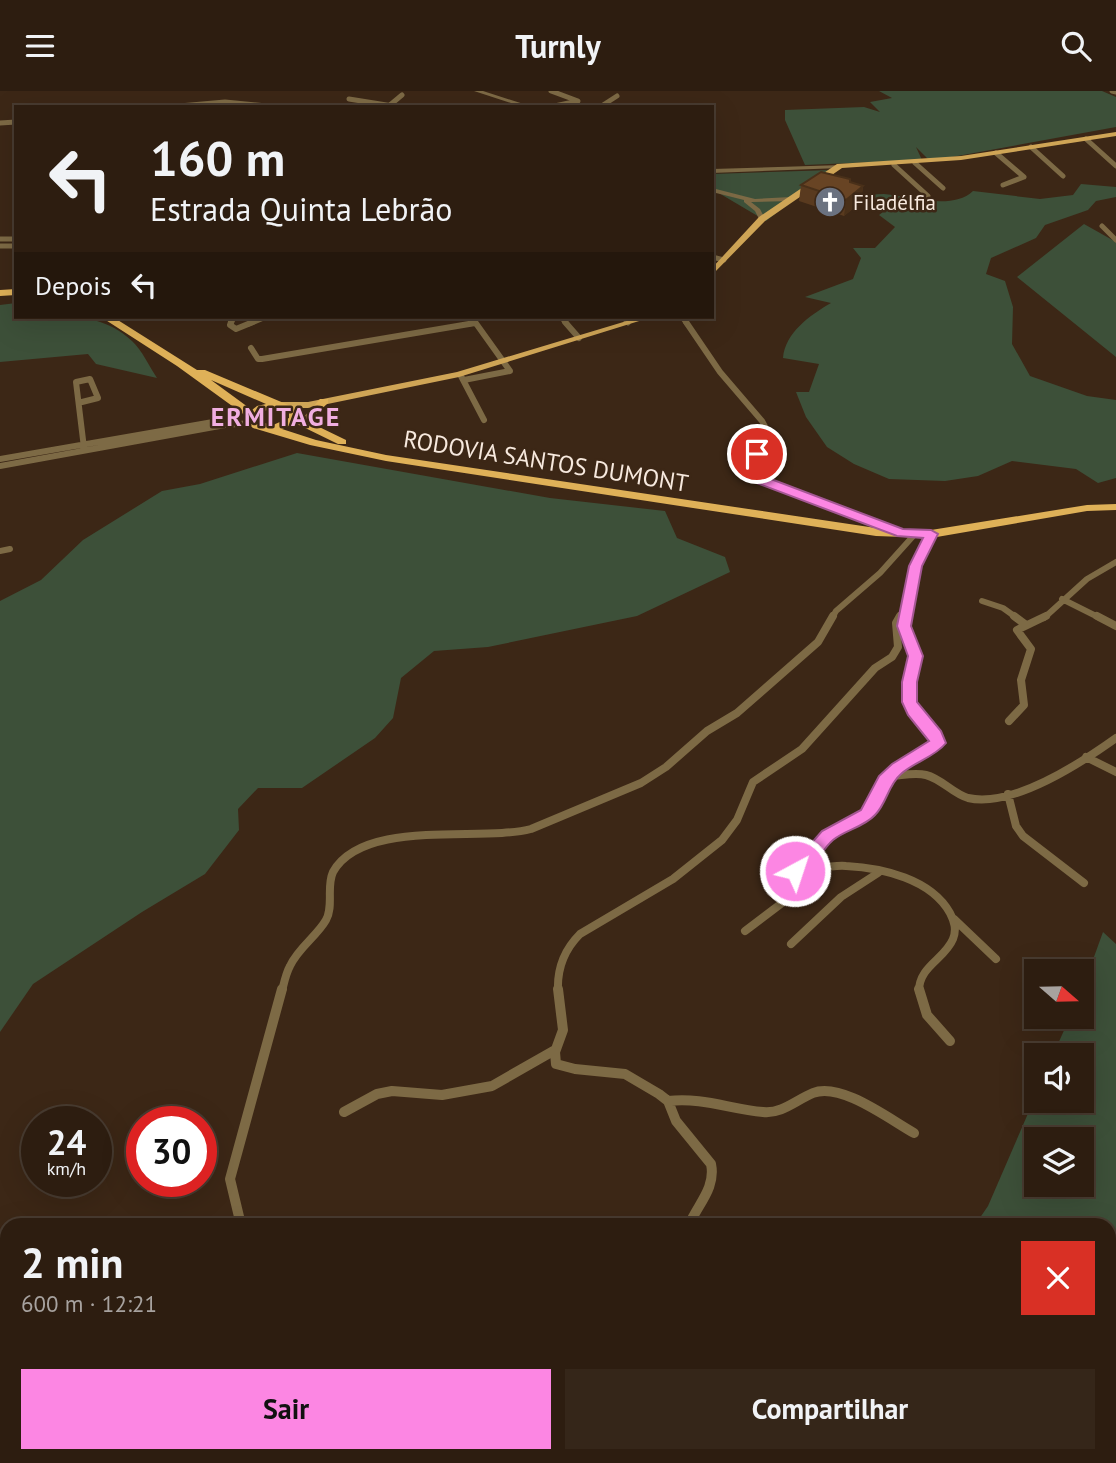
<!DOCTYPE html>
<html lang="pt">
<head>
<meta charset="utf-8">
<style>
  :root { --surface:#2d1d10; --page:#352619; --text:#f1f3f6; --muted:#a7a29f; --line:#483b30; --accent:#fc86e3 }
  body { margin:0; font-family:"PT Sans",sans-serif; background:var(--page); color:var(--text); height:100vh; display:flex; flex-direction:column; font-size:26px; white-space:nowrap }
  * { box-sizing:border-box; margin:0 }
  p { font-size:23px; color:var(--muted) }
  .icon { flex:none; width:38px; height:38px; fill:none; stroke:currentColor; stroke-width:2; stroke-linecap:round; stroke-linejoin:round }
  .map { position:relative; flex:1; overflow:hidden }
  .panel { position:absolute; left:0px; top:1127px; width:1116px; height:245px; display:flex; flex-direction:column; background:var(--surface); border-radius:21px 21px 0 0; box-shadow:0 7px 28px #0002,0 0 0 2px var(--line) }
  .panel>* { flex:none }
  .banner { position:absolute; left:14px; top:14px; width:700px; height:214px; border-radius:0px; box-shadow:0 7px 28px #0002,0 0 0 2px var(--line); background:#2d1d10; color:var(--text); overflow:hidden }
  .needle { width:46px; rotate:110deg }
  .controls { position:absolute; left:1024px; top:868px; display:grid; gap:14px }
  .controls a { display:grid; place-items:center; width:70px; height:70px; border-radius:0px; background:var(--surface); box-shadow:0 7px 28px #0002,0 0 0 2px var(--line); font-size:35px }
  .speed { position:absolute; left:21px; top:1015px; display:flex; gap:14px; font-size:35px; font-weight:700; text-align:center }
  .speed>* { display:grid; place-content:center; width:91px; height:91px; border-radius:50%; background:var(--surface); box-shadow:0 7px 28px #0002,0 0 0 2px var(--line); line-height:1 }
  .speed small { font-size:18px; font-weight:400 }
  .speed .limit { border:10px solid #d22; background:#fff; color:#111 }
  .pin { position:absolute; display:grid; place-items:center; width:60px; height:60px; color:#fff; margin:-30px; border:4px solid #fff; border-radius:50%; box-shadow:0 2px 7px #0007 }
  .me { position:absolute; width:77px; margin:-38px; rotate:40deg; stroke-linejoin:round; filter:drop-shadow(0 0 5px #0008) }
  .turn { display:flex; align-items:center; gap:24px; height:147px; padding:0 21px; font-size:32px }
  .turn .icon { width:91px; height:91px; stroke-width:2.5 }
  .turn b { display:block; font-size:49px; line-height:60px }
  .then { display:flex; align-items:center; height:66px; padding:0 21px; background:#0003; gap:14px; font-size:26px }
  .round { display:grid; place-items:center; flex:none; width:74px; height:74px; border-radius:0px; background:var(--page) }
  .head { display:flex; align-items:center; justify-content:space-between; height:119px; padding:0 21px }
  h1 { font-size:42px; font-weight:800; line-height:52px }
  .cta { display:flex; gap:14px; margin-top:auto; padding:14px 21px }
  .cta a { flex:1; height:80px; border-radius:0px; background:var(--accent); color:#111; font-size:28px; font-weight:800; line-height:80px; text-align:center }
  .cta a+a { background:var(--page); color:var(--text) }
  header { display:flex; justify-content:space-between; align-items:center; height:91px; padding:0 21px; background:var(--surface); font-size:32px; font-weight:800 }
  .map>svg:first-child { display:block }
  .green { fill:#3d5039; fill-rule:evenodd }
  .lines { fill:none; stroke-linecap:round; stroke-linejoin:round }
  .minor-far3 { stroke:#7d6a45; stroke-width:5 }
  .minor-far2 { stroke:#7d6a45; stroke-width:6 }
  .minor-far1 { stroke:#7d6a45; stroke-width:8 }
  .minor { stroke:#7d6a45; stroke-width:10 }
  .tertiary { fill:#7d6a45; fill-rule:evenodd }
  .primary { fill:#cfa556; fill-rule:evenodd }
  .trunk { fill:#dfb158; fill-rule:evenodd }
  .wall { fill:#593a1f }
  .shaded-wall { fill:#493019 }
  .building { fill:#684424; stroke:#493019; stroke-width:2 }
  .route { fill:#fc86e3; stroke:#a45794; stroke-width:2 }
  .labels { text-anchor:middle; dominant-baseline:central; stroke-width:5; stroke-linejoin:round; paint-order:stroke }
  .far-poi-label { font-size:21px; fill:#f7e9de; stroke:#3c2716; text-anchor:start }
  .street-label { font-size:24px; fill:#f7e9de; stroke:#3c2716 }
  .far-district-label { font-size:26px; font-weight:bold; letter-spacing:2px; fill:#f0aee0; stroke:#3c2716 }
</style>
</head>
<body>
<header><svg class="icon" aria-label="menu" viewBox="0 0 24 24"><path d="M4 6h16M4 12h16M4 18h16"/></svg>Turnly<svg class="icon" aria-label="search" viewBox="0 0 24 24"><circle cx="10" cy="10" r="6"/><path d="M15 15l6 6"/></svg></header>
<div class="map">
<svg width="1116" height="1372" viewBox="0 0 1116 1372">
  <rect width="100%" height="100%" fill="#3c2716"/>
  <path class="green" d="M879,0H1102L1116,6V36L930,70L916,56L922,69L805,74L785,29V19L864,16L880,21L870,11L892,7Z
    M832,79L766,130L712,98V83Z
    M1081,93L1116,96V106L1096,110L1088,119L1045,134L1036,147L991,167L986,183L1005,190L1013,216L1012,253L1030,285L1087,305L1116,309V387L1098,392L1076,378L1012,370L978,385L945,390L889,388L854,373L827,356L806,326L796,301H809L819,273L783,267C785,242 810,224 831,212L805,206L853,188L861,167L853,157H875L895,136L879,124L891,115L856,107C865,105 875,103 884,103C910,105 952,120 973,100L1040,108L1073,104Z
    M1084,133L1116,151V266L1017,186Z
    M16,212V226C58,226 99,219 132,250C142,259 149,275 157,287L96,273L88,263L0,271V214Z
    M297,362L550,407L665,420L677,447L725,466L730,481L637,525L488,556L434,560L401,587L393,627L375,647L302,697H258L238,718L239,739L205,783L142,821L33,893L0,941V510L41,489L83,449L162,400L200,393Z
    M1103,841L1116,853V1372H802L812,1365H1110V1134H975L988,1115L1036,1004V1010H1082V964H1053L1070,926H1082V899ZM1036,1048H1082V1094H1036Z"/>
  <g class="lines">
    <path class="minor-far3" d="M1112,0L1116,1
      M349,8L399,16
      M390,14L402,4
      M168,16L225,11L277,16
      M550,16L578,10L551,0
      M600,16L617,5
      M0,32L16,31
      M1086,48L1116,75
      M1031,56L1063,85
      M996,62L1024,86L1003,94
      M915,72L943,97
      M894,74L928,105
      M1102,135L1116,149
      M0,148H16
      M0,155H16
      M712,166L724,169
      M471,226L476,233
      M561,226L567,233
      M623,226L628,232
      M682,226L687,233
      M231,233L234,226
      M249,233L266,226
      M469,233L475,232"/>
    <path class="minor-far2" d="M231,231L230,234L236,238L253,231
      M565,231L579,247
      M686,231L720,281L762,330L769,343L768,353L745,369L741,378L751,385L897,441
      M251,257L258,268H262L475,232
      M461,285L484,329
      M464,289L510,280L475,231
      M82,311L98,307L90,288L76,291L84,357
      M0,368L213,331
      M0,375L225,334L252,332
      M0,460L10,458
      M1062,508L1100,527
      M982,510L1003,517L1017,527
      M832,527L836,520L880,482L915,443
      M899,527L909,510
      M904,527L912,488L931,443
      M1044,527L1087,488L1116,471"/>
    <path class="minor-far1" d="M1014,525L1026,534
      M1097,525L1116,535
      M1009,630L1024,614L1021,589L1031,558L1017,539L1046,525
      M1086,666L1116,681
      M888,685C900,685 914,681 926,684C942,688 953,703 968,707C1013,717 1081,672 1116,647
      M1008,703L1016,735L1023,745L1084,792
      M808,771C819,742 845,742 866,724C878,714 878,697 888,686C902,671 923,665 938,652C933,635 915,628 910,611C904,594 918,578 916,562C914,547 904,546 905,525
      M808,771L814,776C825,777 836,774 846,775C883,777 931,788 950,822C954,830 957,838 953,848C945,868 919,875 919,900
      M954,828L996,868
      M745,840L782,812L788,788L808,771
      M791,853L841,806L878,782
      M282,900C284,892 286,882 290,875C298,857 317,845 326,829C334,815 326,796 333,781C363,727 481,751 531,738L641,692L666,676L707,640L737,622L818,551L833,525
      M558,900C557,878 564,859 580,843L673,788L722,749L737,729L753,691L802,658L875,577L892,566L898,556L896,532L900,525"/>
    <path class="minor" d="M558,898L563,939L555,961L556,973L575,978L625,983L659,1003L668,1010L676,1030L711,1073C716,1097 698,1113 689,1134
      M919,898L927,924L950,950
      M668,1010C702,1006 730,1018 763,1021C782,1023 796,1009 813,1002C841,991 889,1028 914,1042
      M344,1021L377,1003L392,1000L442,1004L492,995L555,959
      M241,1134L230,1088L282,898
      M76,1365L77,1372
      M422,1372L427,1365
      M545,1372L555,1365"/>
    <path class="tertiary" d="M474,0H483L533,16H523Z
      M842,74V76L840,77L712,82V78Z
      M712,97L755,108L791,106L794,108L791,110L751,111L760,118L765,128L762,130L759,128L755,120L744,111V109L712,101Z"/>
    <path class="primary" d="M1116,41V45L961,69L842,77L765,130L712,184V177L759,126L837,73L961,65Z
      M640,226H652L459,286L308,317H277L272,314L277,311H308L457,281Z"/>
    <path class="trunk" d="M16,198V204L0,205V199Z
      M101,226H113L197,279H205L298,318L299,326L302,328L320,308H328V312L312,327L313,333L346,349V353H338L295,332L282,338L316,349L386,364L876,437L931,439L1087,414L1116,413V419L1087,420L931,447L876,445L386,370L310,354L253,337L247,332L246,325L177,275ZM211,289L266,313L257,315L252,319ZM276,317L289,322V327L273,334L257,330L256,328L264,320Z"/>
  </g>
  <path class="wall" d="M850,91L863,95L861,111L844,125L799,110L801,94Z"/>
  <path class="shaded-wall" d="M863,95L861,111L844,125L846,109Z"/>
  <path class="building" d="M821,81L850,88V91L863,95L846,109L801,94Z"/>
  <path class="route" d="M757,359L764,363L749,372L748,377L755,382L903,438L931,439L938,443L922,475L911,535L923,565L917,591V611L941,640L946,652C935,666 914,671 901,683C888,694 887,712 875,724C864,736 845,739 833,749C818,762 815,781 795,787L787,780L822,740L861,719L879,685L892,673L929,650L908,624L902,611V591L908,565L897,535L909,475L923,447L897,445L746,388L736,381L735,373L740,366Z"/>
  <defs>
    <g id="church-disc" transform="scale(1.575)"><circle r="9.5" fill="#6b7280" stroke="#3c2716"/><path d="M-1.2-6h2.4v3.5h3.3v2.4h-3.3V6h-2.4V-.1h-3.3v-2.4h3.3Z" fill="#fff"/></g>
  </defs>
  <g fill-rule="evenodd">
    <use href="#church-disc" x="830" y="111"/>
  </g>
  <g class="labels">
    <g class="far-poi-label">
      <text x="853" y="111">Filadélfia</text>
    </g>
    <g class="street-label">
      <text transform="translate(546 370) rotate(9)">RODOVIA SANTOS DUMONT</text>
    </g>
    <g class="far-district-label">
      <text x="276" y="325">ERMITAGE</text>
    </g>
  </g>
</svg>
<div class="controls">
<a><svg class="needle" viewBox="-14 -14 28 28"><path d="M0-13l5 13h-10z" fill="#e53935"/><path d="M0 13l5-13h-10z" fill="#a7a29f"/></svg></a>
<a><svg class="icon" aria-label="sound" viewBox="0 0 24 24"><path d="M4 9h4l5-4v14l-5-4H4zM17 9q2 3 0 6"/></svg></a>
<a><svg class="icon" aria-label="layers" viewBox="0 0 24 24"><path d="M12 4l9 5-9 5-9-5zM3 14l9 5 9-5"/></svg></a>
</div>
<div class="speed"><div>24<small>km/h</small></div><div class="limit">30</div></div>
<div class="pin" style="left:757px;top:363px;background:#d93025"><svg class="icon" aria-label="arrive" viewBox="0 0 24 24"><path d="M6 21V4h12l-3 4 3 4H6"/></svg></div>
<svg class="me" style="left:795px;top:780px" viewBox="-20 -20 40 40"><circle r="17" fill="#fc86e3" stroke="#fff" stroke-width="3"/><path d="M0-11L8 9 0 5-8 9z" fill="#fff"/></svg>
<div class="banner">
<div class="turn"><svg class="icon" aria-label="left" viewBox="0 0 24 24"><path d="M17 20v-9H6M10 6l-5 5 5 5"/></svg><div><b>160 m</b>Estrada Quinta Lebrão</div></div>
<div class="then">Depois<svg class="icon" aria-label="left" viewBox="0 0 24 24"><path d="M17 20v-9H6M10 6l-5 5 5 5"/></svg></div>
</div>
<section class="panel">
<div class="head"><div><h1>2 min</h1><p>600 m · 12:21</p></div><a class="round" style="background:#d93025;color:#fff"><svg class="icon" aria-label="close" viewBox="0 0 24 24"><path d="M6 6l12 12M18 6L6 18"/></svg></a></div>
<div class="cta"><a>Sair</a><a>Compartilhar</a></div>
</section>
</div>
</body>
</html>
